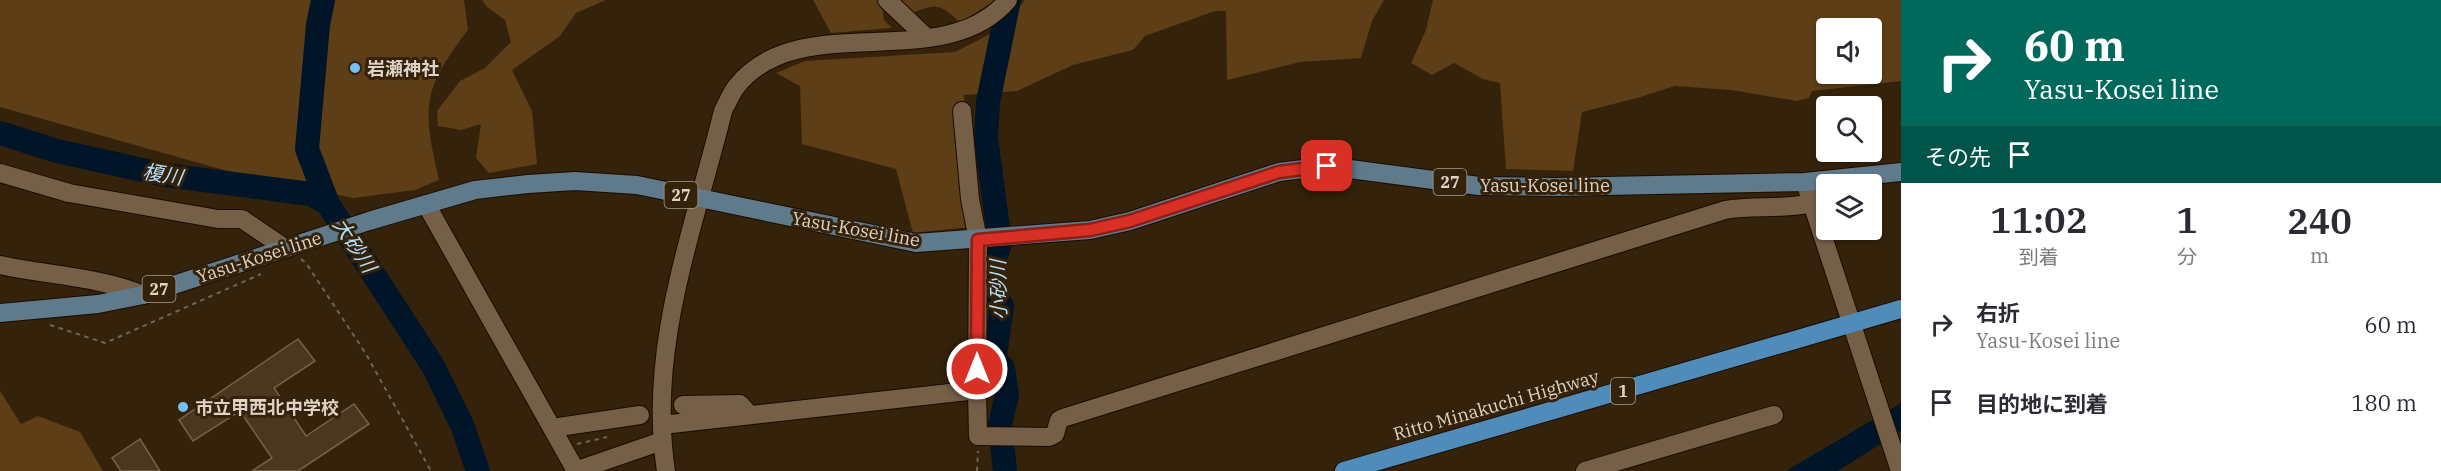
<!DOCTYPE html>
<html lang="ja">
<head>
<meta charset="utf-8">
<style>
  :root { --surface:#fff; --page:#f7f7f7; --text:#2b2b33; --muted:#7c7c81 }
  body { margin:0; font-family:"IBM Plex Serif","Noto Sans JP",serif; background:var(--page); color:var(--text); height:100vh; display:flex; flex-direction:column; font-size:22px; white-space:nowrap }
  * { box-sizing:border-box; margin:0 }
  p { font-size:20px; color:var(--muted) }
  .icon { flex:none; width:33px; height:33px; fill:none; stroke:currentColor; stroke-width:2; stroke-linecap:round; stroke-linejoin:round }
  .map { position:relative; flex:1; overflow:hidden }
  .side { display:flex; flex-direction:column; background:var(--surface); width:540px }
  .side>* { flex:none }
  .banner { background:#00695c; color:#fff; overflow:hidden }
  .fabs { position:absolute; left:1816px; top:18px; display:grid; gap:12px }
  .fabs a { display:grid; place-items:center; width:66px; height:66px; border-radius:6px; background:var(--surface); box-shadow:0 2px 4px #0004; font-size:30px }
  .pin { position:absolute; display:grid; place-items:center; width:51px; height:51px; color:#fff; margin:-26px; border-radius:12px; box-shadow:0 3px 9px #0006 }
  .me { position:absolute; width:66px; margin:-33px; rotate:0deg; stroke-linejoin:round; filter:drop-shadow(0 0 4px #0008) }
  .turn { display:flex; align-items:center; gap:21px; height:126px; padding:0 24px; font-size:27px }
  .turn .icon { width:78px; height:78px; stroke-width:2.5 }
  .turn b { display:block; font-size:42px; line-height:51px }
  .then { display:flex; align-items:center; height:57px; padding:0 24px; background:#0003; gap:12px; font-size:22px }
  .eta { display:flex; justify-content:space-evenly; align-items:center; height:102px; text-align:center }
  .eta b { font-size:36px; font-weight:600; line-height:42px }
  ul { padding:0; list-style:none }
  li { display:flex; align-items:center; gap:18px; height:78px; padding:0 24px }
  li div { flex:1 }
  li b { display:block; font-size:22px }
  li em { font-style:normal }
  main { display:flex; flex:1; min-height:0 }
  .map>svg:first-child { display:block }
  .green { fill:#5d3e16; fill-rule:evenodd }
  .water { fill:#001628 }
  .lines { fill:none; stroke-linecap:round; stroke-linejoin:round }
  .river { stroke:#001628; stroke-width:24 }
  .building { fill:#4b371f; stroke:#776148; stroke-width:1.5 }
  .minor-casing { stroke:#1c0b00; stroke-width:20 }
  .major-casing { stroke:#1c0b00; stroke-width:20 }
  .highway-casing { stroke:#1c0b00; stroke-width:20 }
  .path { stroke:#746450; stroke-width:2; stroke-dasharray:4.5 4.5; stroke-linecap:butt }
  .minor { stroke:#755f46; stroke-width:18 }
  .major { stroke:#5e7a8b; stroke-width:18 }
  .highway { stroke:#4f8cb9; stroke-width:18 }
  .route-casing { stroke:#8d1f18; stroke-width:15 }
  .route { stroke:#d93025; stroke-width:10 }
  .poi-dot { fill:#75c0f6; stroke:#35220a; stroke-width:2 }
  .labels { text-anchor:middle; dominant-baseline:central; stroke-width:6; stroke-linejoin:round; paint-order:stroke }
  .shield { fill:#35220a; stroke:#ab9d8c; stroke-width:1.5 }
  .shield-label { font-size:16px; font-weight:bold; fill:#ded2c4 }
  .poi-label { font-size:18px; font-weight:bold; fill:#ded2c4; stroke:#35220a; text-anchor:start }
  .street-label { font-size:18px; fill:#ded2c4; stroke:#35220a }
  .water-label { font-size:20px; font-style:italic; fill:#b6dffe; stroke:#35220a }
</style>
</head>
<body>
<main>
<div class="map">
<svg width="1901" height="471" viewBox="0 0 1901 471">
  <rect width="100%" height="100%" fill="#35220a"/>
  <path class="green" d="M0,0H464L468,30C422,90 422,107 439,180L415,190L353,198L231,172L0,107Z
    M482,0H606L576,13L560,36L512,70L532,111L537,164L489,173L476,158L481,124L461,130L438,126L437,111L460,81L485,68L511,42L505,20L487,7Z
    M813,0H881L884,20L892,28L831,33Z
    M895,0H995L960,23C942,4 936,3 912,13Z
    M1025,0H1384L1372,21L1361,58L1300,62L1227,80L1226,11H1215L1145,36L1133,50L1073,65L1017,91L964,95L970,227L913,233L896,169L802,144L800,86L776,73L805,61L955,52L1002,28Z
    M1433,0H1901V81L1812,91L1809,98L1797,101L1731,90L1675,86L1637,98L1582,112L1573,171L1506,169L1500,83L1483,79L1454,63L1432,75L1411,63L1426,30ZM1827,28H1872V74H1827Z
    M0,391L21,424L38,416L80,432L103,471H0Z"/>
  <path class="water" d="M1901,403V431L1838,471H1786Z"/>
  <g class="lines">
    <path class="river" d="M323,0L318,25L307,149L328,204L433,366L462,425L478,471
      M0,133L57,151L165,175L311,194L328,204
      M1005,471L1000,425L1007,395L1003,368L997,364L995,356L1002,306L997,301L994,277V264L1000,243L986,138L988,102L1009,0"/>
  </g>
  <path class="building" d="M298,339L315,361L274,388L306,436L354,404L369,424L298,471H252L272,458L240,411L193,441L179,420Z
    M140,439L160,471H121L112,458Z"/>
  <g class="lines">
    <g class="minor-casing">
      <path id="minor" d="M887,0L926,37
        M962,111L970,199L978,240L977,390
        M0,173L69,193L218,219H242L286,249
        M1805,182L1900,471
        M426,204L576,471
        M0,265C46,275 101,277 143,295
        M683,405L740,404L750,415
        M662,425L977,390L978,436L1049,437L1055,434L1059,420L1063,418L1725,210C1754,205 1783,210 1812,203
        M552,428L640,415
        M575,471L662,441
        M666,471C647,348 694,229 723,111C727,103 731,94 736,87C799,6 943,77 1008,0
        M1585,471L1774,415"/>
    </g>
    <g class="major-casing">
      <path id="major" d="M0,313L98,304L143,295L369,221L475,190L528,184L575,181L637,185L916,243L1090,230L1130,221L1279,172L1327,166L1479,186L1555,187L1805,182L1901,172"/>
    </g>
    <g class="highway-casing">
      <path id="highway" d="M1344,471L1901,309"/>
    </g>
    <path class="path" d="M301,259L306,263L366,354L431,471
      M50,325L105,343L261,274
      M577,444L607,437
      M977,471L978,451"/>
    <use href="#minor" class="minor"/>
    <use href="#major" class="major"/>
    <use href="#highway" class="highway"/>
  </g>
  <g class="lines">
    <g class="route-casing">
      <path id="route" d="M977,369L978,240L1090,230L1130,221L1279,172L1327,166"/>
    </g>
    <use href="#route" class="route"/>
  </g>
  <g class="poi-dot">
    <circle cx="355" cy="68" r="6"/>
    <circle cx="183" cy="407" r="6"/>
  </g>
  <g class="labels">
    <g class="shield">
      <rect x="1433.5" y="169" width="33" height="26" rx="4.5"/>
      <rect x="664.5" y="182" width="33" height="26" rx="4.5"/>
      <rect x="142.5" y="276" width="33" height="26" rx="4.5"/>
      <rect x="1611" y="378" width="24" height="26" rx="4.5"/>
    </g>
    <g class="shield-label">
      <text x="1450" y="182">27</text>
      <text x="681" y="195">27</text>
      <text x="159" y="289">27</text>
      <text x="1623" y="391">1</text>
    </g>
    <g class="poi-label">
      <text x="367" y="68">岩瀬神社</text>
      <text x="195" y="407">市立甲西北中学校</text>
    </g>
    <g class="street-label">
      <text x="1545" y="185">Yasu-Kosei line</text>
      <text transform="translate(856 229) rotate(10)">Yasu-Kosei line</text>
      <text transform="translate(259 257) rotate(-18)">Yasu-Kosei line</text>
      <text transform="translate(1496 405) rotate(-16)">Ritto Minakuchi Highway</text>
    </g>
    <g class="water-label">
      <text transform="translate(163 174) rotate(9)">榎川</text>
      <text transform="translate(355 245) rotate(57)">大砂川</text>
      <text transform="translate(998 290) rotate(-91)">小砂川</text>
    </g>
  </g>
</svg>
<div class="fabs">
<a><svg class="icon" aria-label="sound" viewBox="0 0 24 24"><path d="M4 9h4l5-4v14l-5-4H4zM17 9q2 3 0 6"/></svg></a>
<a><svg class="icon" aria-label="search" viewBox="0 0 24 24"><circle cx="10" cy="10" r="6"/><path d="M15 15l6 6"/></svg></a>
<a><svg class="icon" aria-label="layers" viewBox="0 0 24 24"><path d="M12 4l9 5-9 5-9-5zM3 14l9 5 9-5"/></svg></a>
</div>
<div class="pin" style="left:1327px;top:166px;background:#d93025"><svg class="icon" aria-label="arrive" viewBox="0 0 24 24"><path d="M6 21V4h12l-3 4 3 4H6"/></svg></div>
<svg class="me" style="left:977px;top:369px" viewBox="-20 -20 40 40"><circle r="17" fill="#d93025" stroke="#fff" stroke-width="3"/><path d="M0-11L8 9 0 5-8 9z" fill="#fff"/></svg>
</div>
<section class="side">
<div class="banner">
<div class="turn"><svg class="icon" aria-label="right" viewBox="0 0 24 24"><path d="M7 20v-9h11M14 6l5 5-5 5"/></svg><div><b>60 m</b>Yasu-Kosei line</div></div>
<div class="then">その先<svg class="icon" aria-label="arrive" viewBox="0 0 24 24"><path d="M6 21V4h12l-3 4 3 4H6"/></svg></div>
</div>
<div class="eta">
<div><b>11:02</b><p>到着</p></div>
<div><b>1</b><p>分</p></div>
<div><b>240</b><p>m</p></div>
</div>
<ul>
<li><svg class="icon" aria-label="right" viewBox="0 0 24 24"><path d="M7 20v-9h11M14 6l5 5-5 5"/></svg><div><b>右折</b><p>Yasu-Kosei line</p></div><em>60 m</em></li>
<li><svg class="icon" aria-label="arrive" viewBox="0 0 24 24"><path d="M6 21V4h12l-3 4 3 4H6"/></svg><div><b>目的地に到着</b></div><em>180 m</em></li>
</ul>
</section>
</main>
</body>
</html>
